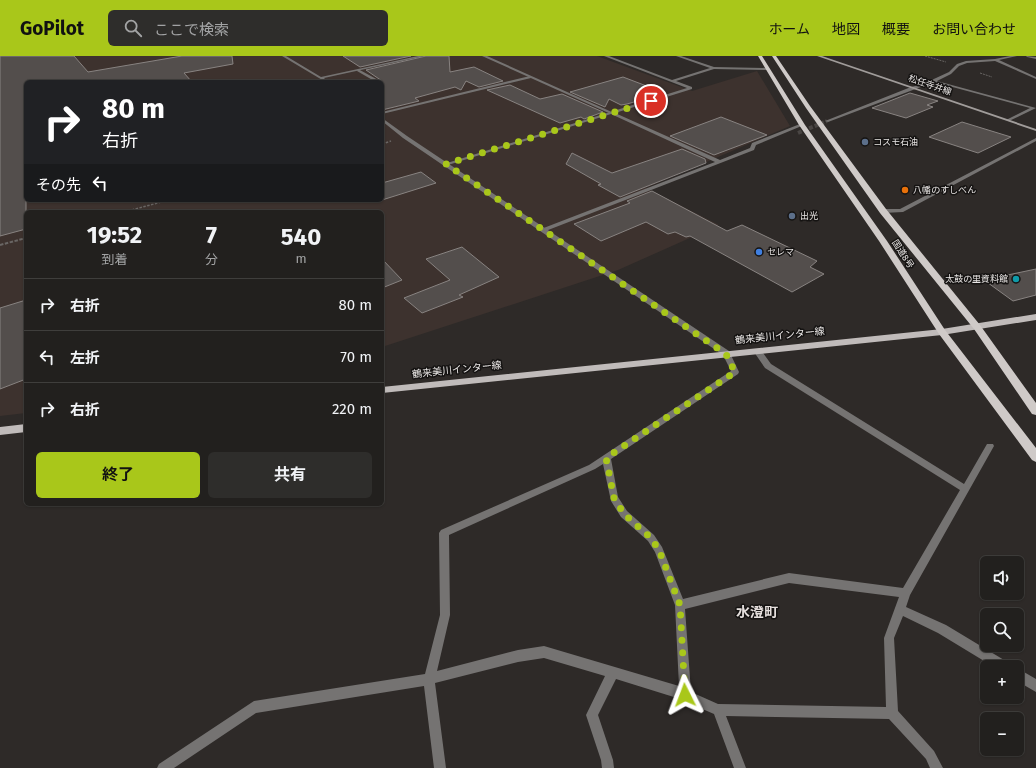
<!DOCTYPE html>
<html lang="ja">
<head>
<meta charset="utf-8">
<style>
  :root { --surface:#22201e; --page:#2e2d2b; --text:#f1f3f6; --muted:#a2a3a4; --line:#3f3e3c; --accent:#a9c71a }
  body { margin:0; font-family:"Fira Sans","Noto Sans JP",sans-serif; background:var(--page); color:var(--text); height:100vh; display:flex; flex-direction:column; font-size:15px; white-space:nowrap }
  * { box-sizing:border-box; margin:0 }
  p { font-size:13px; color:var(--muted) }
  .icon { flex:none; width:22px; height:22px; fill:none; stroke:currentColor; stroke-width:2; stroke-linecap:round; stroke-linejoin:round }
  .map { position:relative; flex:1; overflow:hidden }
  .drawer { position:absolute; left:24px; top:154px; width:360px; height:296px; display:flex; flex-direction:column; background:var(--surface); border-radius:6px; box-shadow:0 1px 3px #0004,0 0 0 1px var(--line) }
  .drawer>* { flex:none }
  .guide { position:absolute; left:24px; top:24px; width:360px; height:122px; border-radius:6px; box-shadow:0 1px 3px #0004,0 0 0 1px var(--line); background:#202124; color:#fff; overflow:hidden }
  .fabs { position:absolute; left:980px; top:500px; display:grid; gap:8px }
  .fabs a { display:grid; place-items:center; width:44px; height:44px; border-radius:6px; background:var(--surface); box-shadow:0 1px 3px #0004,0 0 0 1px var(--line); font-size:20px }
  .pin { position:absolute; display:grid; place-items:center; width:34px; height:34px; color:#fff; margin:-17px; border:2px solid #fff; border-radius:50%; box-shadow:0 1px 4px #0007 }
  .me { position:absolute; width:44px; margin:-22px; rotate:357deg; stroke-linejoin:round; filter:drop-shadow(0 0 3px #0008) }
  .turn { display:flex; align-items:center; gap:14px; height:84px; padding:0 12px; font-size:18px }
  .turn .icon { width:52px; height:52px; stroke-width:2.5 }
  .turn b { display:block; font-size:28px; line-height:34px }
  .then { display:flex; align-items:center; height:38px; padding:0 12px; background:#0003; gap:8px; font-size:15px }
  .eta { display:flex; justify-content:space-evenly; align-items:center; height:68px; text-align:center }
  .eta b { font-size:24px; font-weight:700; line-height:28px }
  .primary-button { display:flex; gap:8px; margin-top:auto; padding:8px 12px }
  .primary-button a { flex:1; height:46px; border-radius:6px; background:var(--accent); color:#111; font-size:16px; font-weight:700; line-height:46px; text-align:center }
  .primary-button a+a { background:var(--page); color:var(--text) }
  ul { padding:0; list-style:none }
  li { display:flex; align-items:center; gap:12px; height:52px; padding:0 12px; border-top:1px solid var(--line) }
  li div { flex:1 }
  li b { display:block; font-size:15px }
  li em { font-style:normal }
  header { display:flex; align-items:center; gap:24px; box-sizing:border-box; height:56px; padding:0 20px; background:var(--accent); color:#111 }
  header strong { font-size:19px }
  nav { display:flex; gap:22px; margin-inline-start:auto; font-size:14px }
  .search { width:280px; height:36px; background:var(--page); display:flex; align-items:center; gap:10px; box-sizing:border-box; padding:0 14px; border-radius:6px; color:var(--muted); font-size:15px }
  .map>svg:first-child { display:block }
  .built { fill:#3d322e; fill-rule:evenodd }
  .building { fill:#534e4c; stroke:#888381 }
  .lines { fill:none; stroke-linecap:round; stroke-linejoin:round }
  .minor-tunnel { stroke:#4a4644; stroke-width:4; stroke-dasharray:4 2; stroke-linecap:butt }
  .path-far2 { stroke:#696664; stroke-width:1; stroke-dasharray:2 1; stroke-linecap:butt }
  .path-far1 { stroke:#696664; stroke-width:1.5; stroke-dasharray:2.5 1.5; stroke-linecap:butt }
  .path { stroke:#696664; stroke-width:2; stroke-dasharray:3.5 1.5; stroke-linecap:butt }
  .minor { fill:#757372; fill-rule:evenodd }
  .tertiary { fill:#757372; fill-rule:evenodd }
  .secondary { fill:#a09c9a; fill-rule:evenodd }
  .primary { fill:#c0bbba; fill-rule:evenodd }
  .trunk { fill:#cfcac8; fill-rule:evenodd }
  .route { stroke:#a9c71a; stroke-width:7; stroke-dasharray:0 12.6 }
  .service-dot { fill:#5c6f8a; stroke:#151312; stroke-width:1.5 }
  .food-dot { fill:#e8710a; stroke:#151312; stroke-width:1.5 }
  .shop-dot { fill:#3f7fe0; stroke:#151312; stroke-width:1.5 }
  .culture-dot { fill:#0f9aa8; stroke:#151312; stroke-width:1.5 }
  .labels { text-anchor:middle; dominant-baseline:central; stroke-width:3; stroke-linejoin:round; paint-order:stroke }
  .far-street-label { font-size:9px; fill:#e9e6e5; stroke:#151312 }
  .far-poi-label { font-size:9px; fill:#e9e6e5; stroke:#151312; text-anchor:start }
  .street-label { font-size:10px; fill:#e9e6e5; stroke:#151312 }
  .near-quarter-label { font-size:14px; font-weight:bold; fill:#e5dfdd; stroke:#151312 }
</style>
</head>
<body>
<header>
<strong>GoPilot</strong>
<div class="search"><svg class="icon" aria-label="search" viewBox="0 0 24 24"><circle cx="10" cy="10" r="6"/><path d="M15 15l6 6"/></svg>ここで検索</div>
<nav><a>ホーム</a><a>地図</a><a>概要</a><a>お問い合わせ</a></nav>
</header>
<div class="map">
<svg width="1036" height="712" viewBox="0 0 1036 712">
  <rect width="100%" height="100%" fill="#2e2a28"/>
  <path class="built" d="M0,0H597L692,35L757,15L790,70L646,132L719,169L618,214L382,291V156H26V357L0,360ZM26,26H382V144H26Z"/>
  <path class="building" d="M0,0H74L88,16L182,0H232L233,8L184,17L192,26H26V173L0,180Z
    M343,0H411L360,11Z
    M426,0H449L450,16L474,11L503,25L479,31L466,25L461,34L455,31L415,42L419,45L382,54V25L366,14Z
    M623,21L665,37L627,48L621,49L609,43L605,51L570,36Z
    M510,29L540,43L562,38L603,56L584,63L581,61L560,67L487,34Z
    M910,37L938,45L927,49L933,51L906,62L872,52Z
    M721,61L767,79L714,99L670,80Z
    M962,66L1011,81L978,97L929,81Z
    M682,93L705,103L706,107L620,141L598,129L601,128L566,108L572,97L612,117Z
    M421,116L436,127L382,144V127Z
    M652,135L727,175L742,169L817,205L810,211L824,218L792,236L690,180L686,181L675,176L668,178L646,166L601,185L574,168L630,147L627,145Z
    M462,191L499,221L459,239L463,241L422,257L404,242L450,224L426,203Z
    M382,203L402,224L382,232Z
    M1036,213V239L1013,245L984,224Z
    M26,244V323L0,333V252Z"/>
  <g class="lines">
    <path class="minor-tunnel" d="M798,77L827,65"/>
    <path class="path-far2" d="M925,0L946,6
      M980,17L992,21"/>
    <path class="path-far1" d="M382,88L391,85
      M124,156L169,144"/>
    <path class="path" d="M0,189L26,182"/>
    <path class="minor" d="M604,0H609L672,24L710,12L676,0H681L714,11L769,12L768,14L714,13L676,25L692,31V33L615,57L720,104L750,92L752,87L800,68L804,69L756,89L754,94L543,176L540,174L541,173L715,106L611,58L448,109L444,108L687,32Z
      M1010,0H1017L999,4L1036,21V23L995,5L967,7L959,10L951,18L937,25L1036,52L1009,65L1006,64L1030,52L934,26L828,66L825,65L911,31L923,28L949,16L957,8L966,5L995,3Z
      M1026,0L1036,1V3L1027,1Z
      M358,13L380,25L381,26H376L357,15Z
      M530,20L531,22L382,58V56Z
      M1036,82V85L903,156L883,157L880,155L883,153H900Z
      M755,294H761L771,308L964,428L987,388H993L994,390L910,539L906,551L946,569L1009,607L1011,611H994L938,577L903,560L894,582L898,655L934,695L943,712H930L926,703L889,663L726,660L746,712H734L714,658L677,642L616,623L598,659L613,704L614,712H602L601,704L586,659L605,620L544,602L518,606L435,627L446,712H434L424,630L256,657L174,712H157L159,708L254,645L425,618L440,559L439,477L441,474L589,409L731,315L722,297L726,295L730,297L739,316L738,318L611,403L618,441L627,455L654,479L662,491L683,543L789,517L903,532L960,434L765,312L754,296ZM603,408L611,445L621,461L648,485L655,496L675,549L679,630L544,590L518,594L437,615L450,559L449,479L595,413ZM789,527L899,541L884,582L886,651L718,648L691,636L685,553Z
      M1017,612L1036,623V636L1017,625Z"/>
    <path class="tertiary" d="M282,0H286L321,21L418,0H425L324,22L326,24L324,25Z
      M482,0H487L614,57L611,58Z
      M382,62L407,80L729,295L730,297L729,299H723L403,82L382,65Z"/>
    <path class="secondary" d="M817,0H822L1036,73V75Z"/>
    <path class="primary" d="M1036,258V264L942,279L382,337V331L942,273Z
      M26,368V376L0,379V371Z"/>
    <path class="trunk" d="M758,0H762L805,69L887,185L945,274L1036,392V406L1032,404L939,278L879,185L799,69Z
      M772,0H776L810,50L886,153L980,269L1036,347V359L1032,358L974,273L880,157L806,52Z"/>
  </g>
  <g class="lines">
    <path class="route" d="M651,45L446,108L726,298L735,316L606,402L614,442L624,458L651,482L659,494L680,549L685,639"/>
  </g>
  <g class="service-dot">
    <circle cx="865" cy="86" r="4"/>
    <circle cx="792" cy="160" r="4"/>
  </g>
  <circle class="food-dot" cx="905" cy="134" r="4"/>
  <circle class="shop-dot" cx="759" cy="196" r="4"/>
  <circle class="culture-dot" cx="1016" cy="223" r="4"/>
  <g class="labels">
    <g class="far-street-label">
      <text transform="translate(930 29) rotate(19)">松任寺井線</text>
      <text transform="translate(903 198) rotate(57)">国道8号</text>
    </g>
    <g class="far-poi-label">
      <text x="873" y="86">コスモ石油</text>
      <text x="913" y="134">八幡のすしべん</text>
      <text x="800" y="160">出光</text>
      <text x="767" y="196">セレマ</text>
      <text x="1008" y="223" text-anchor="end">太鼓の里資料館</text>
    </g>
    <g class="street-label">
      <text transform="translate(780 280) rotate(-6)">鶴来美川インター線</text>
      <text transform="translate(457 314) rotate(-6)">鶴来美川インター線</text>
    </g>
    <g class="near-quarter-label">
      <text x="757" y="556">水澄町</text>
    </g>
  </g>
</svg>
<div class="fabs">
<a><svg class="icon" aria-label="sound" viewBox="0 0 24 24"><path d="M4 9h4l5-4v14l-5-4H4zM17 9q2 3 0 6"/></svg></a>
<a><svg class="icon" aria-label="search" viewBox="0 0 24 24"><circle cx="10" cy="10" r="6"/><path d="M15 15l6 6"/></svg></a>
<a>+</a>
<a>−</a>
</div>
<div class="pin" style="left:651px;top:45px;background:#d93025"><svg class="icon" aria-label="arrive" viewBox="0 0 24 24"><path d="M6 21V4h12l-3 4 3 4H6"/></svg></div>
<svg class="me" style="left:685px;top:639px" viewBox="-20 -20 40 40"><path d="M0-17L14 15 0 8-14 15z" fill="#a9c71a" stroke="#fff" stroke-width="4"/></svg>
<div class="guide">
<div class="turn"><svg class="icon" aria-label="right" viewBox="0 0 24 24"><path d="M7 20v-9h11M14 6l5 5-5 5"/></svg><div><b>80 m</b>右折</div></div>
<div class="then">その先<svg class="icon" aria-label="left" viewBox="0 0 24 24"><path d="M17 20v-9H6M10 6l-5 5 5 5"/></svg></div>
</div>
<section class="drawer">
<div class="eta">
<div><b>19:52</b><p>到着</p></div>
<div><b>7</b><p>分</p></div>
<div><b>540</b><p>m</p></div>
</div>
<ul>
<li><svg class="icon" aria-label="right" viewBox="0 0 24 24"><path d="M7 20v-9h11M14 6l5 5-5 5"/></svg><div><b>右折</b></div><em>80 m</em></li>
<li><svg class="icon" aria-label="left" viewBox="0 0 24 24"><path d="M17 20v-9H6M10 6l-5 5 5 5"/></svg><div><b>左折</b></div><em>70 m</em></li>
<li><svg class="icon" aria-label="right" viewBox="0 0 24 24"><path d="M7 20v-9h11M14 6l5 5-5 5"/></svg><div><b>右折</b></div><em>220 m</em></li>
</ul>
<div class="primary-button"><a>終了</a><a>共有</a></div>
</section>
</div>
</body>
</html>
